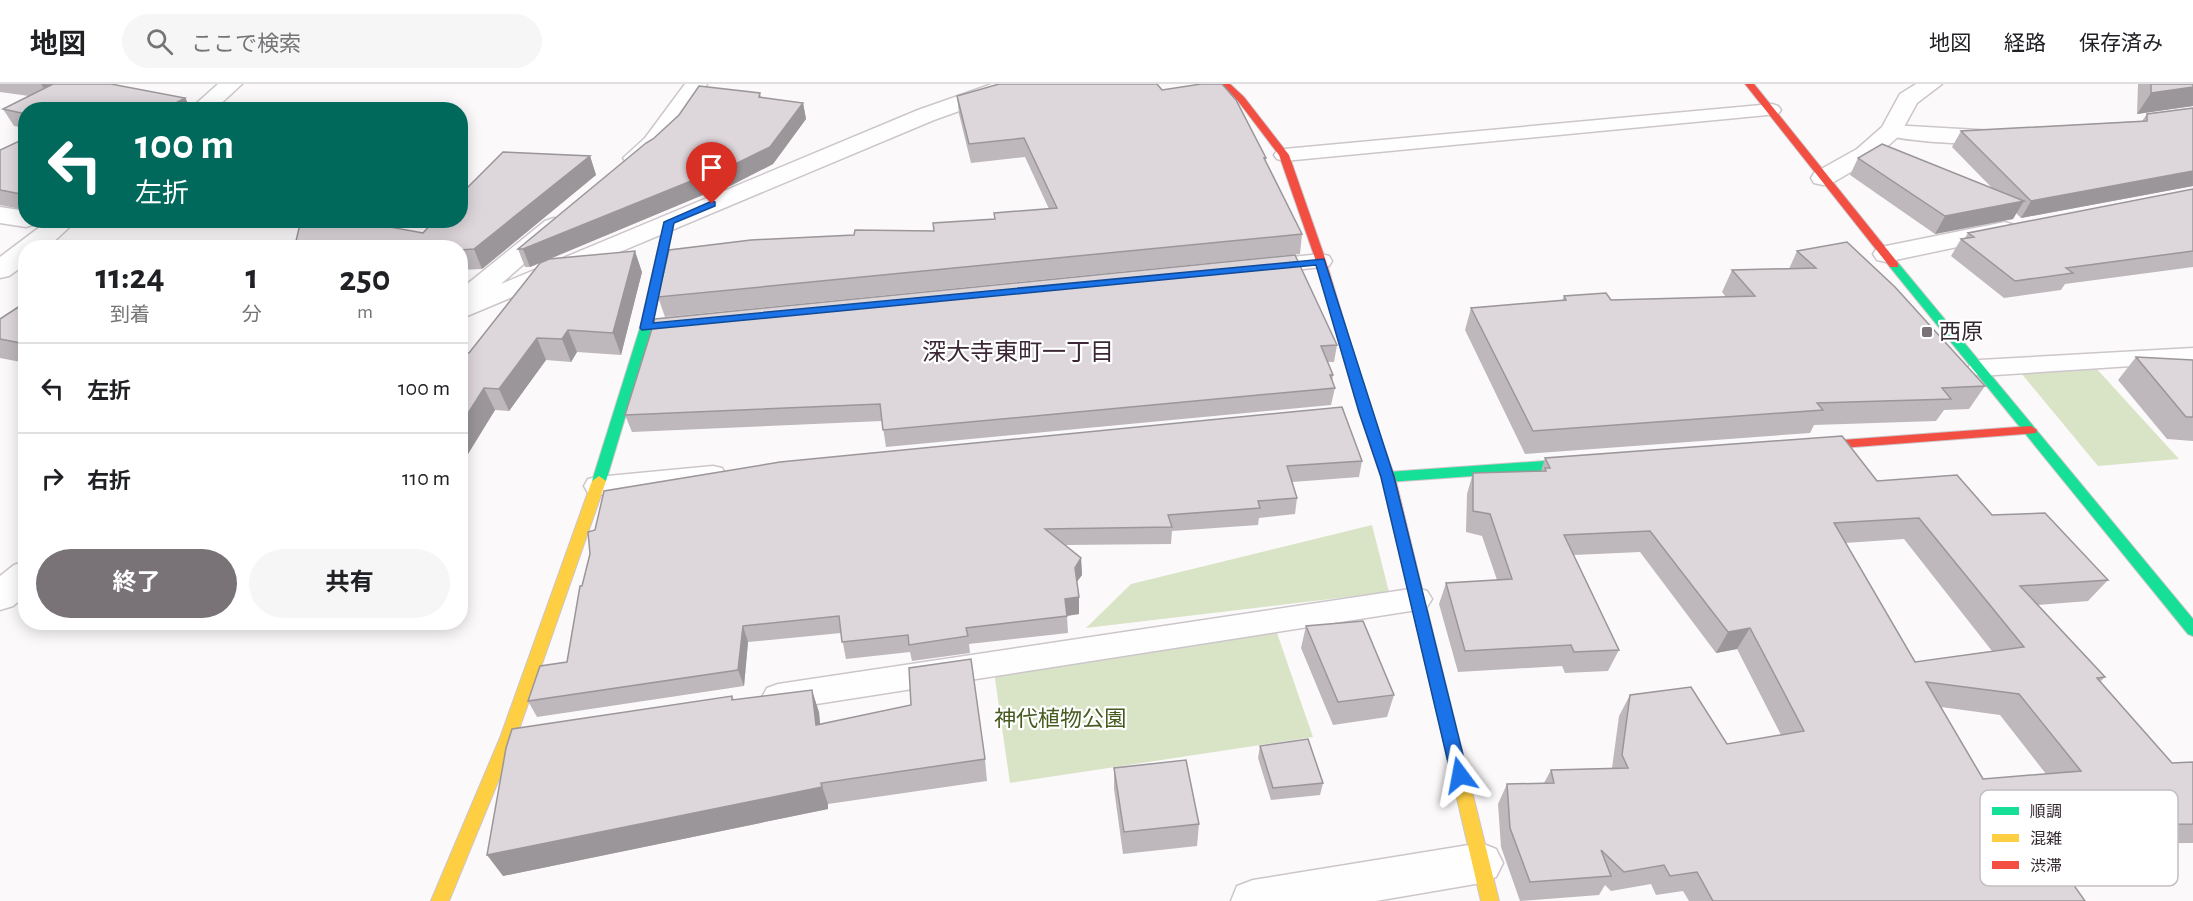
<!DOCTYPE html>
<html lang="ja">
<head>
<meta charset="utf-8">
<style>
  :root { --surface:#fff; --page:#f6f6f6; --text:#202124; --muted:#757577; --line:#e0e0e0; --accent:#797277 }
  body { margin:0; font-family:"Alegreya Sans","Noto Sans JP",sans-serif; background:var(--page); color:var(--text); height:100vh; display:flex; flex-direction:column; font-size:22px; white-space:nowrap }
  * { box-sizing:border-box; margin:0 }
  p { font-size:20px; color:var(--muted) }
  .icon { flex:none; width:33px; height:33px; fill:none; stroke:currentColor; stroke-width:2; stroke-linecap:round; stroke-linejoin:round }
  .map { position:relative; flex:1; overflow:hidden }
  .panel { position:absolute; left:18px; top:156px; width:450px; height:390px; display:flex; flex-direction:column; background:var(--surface); border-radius:24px; box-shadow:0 3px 15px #0003 }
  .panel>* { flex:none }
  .guide { position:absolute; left:18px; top:18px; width:450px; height:126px; border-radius:24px; box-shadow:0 3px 15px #0003; background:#00695c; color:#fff; overflow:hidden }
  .pin { position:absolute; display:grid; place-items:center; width:51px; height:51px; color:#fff; margin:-62px -26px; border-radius:50% 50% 50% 0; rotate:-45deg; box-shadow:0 0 6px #0007 }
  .pin .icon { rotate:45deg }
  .me { position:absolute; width:66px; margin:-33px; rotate:347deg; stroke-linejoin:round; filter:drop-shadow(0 0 4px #0008) }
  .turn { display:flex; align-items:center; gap:21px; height:126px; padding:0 18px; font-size:27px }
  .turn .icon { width:78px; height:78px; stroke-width:2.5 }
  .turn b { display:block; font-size:42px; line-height:51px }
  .eta { display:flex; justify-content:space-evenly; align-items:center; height:102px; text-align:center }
  .eta b { font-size:36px; font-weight:700; line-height:42px }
  .action { display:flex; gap:12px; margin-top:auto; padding:12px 18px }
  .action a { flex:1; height:69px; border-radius:36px; background:var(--accent); color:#fff; font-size:24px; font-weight:700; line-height:69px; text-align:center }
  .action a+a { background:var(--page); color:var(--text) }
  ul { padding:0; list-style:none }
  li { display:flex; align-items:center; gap:18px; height:90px; padding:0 18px; border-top:2px solid var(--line) }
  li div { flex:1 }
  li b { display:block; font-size:22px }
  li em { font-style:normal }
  header { display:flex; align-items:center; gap:36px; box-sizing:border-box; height:84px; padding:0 30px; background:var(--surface); border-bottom:2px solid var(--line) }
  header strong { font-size:28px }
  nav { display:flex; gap:33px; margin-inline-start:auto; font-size:21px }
  .search { width:420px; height:54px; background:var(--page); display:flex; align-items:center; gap:15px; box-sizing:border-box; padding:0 21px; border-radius:33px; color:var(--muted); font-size:22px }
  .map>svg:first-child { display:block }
  .green { fill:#d9e4c7 }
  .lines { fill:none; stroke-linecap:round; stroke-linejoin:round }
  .lane-casing { stroke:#ccc6ca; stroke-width:3 }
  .street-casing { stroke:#ccc6ca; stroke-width:3 }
  .fast-casing { stroke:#ccc6ca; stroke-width:2 }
  .slow-casing { stroke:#ccc6ca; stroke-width:2 }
  .jam-casing { stroke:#ccc6ca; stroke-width:2 }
  .lane { fill:#fffefe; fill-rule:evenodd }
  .street { fill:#fffefe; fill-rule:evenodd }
  .fast { fill:#16e098; fill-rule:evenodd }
  .slow { fill:#ffcf43; fill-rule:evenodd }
  .jam { fill:#f24e42; fill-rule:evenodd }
  .wall { fill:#beb8bc; fill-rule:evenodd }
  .shaded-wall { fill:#9b9699 }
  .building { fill:#ddd6db; stroke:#9b9699; stroke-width:1.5; fill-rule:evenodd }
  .route { fill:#1a73e8; stroke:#114b97; stroke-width:1.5 }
  .poi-dot { fill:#797277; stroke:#fff; stroke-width:2 }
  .labels { text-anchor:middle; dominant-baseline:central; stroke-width:4.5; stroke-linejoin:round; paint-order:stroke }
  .poi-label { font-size:22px; fill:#332930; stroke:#fff; text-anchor:start }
  .park-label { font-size:22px; fill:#475a20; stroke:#fff }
  .neighbourhood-label { font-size:24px; fill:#3c2836; stroke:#fff }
  .key { fill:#fff; stroke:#c2bfc1; stroke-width:1.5 }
  .key-label { font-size:16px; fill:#332930 }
</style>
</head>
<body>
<header>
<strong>地図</strong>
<div class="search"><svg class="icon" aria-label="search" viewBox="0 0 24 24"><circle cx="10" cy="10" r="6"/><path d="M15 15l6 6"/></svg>ここで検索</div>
<nav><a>地図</a><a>経路</a><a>保存済み</a></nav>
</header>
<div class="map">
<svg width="2193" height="817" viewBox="0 0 2193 817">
  <rect width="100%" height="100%" fill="#fcf9fb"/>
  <path class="green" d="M2095,283L2179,375L2098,382L2021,289Z
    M1372,441L1389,508L1086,544L1131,500Z
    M1277,549L1313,653L1010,699L994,588Z"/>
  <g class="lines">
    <g class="lane-casing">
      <path id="lane" d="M1772,20L1778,22L1781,26L1778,30L1284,77L1277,75L1274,71L1277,67L1284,65Z
        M1891,41L1995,47L2002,49L2004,53L2002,57C1979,63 1908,57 1884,51L1882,47L1884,43Z
        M1321,170L1329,172L1332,177L1329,182L1262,190L1254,188L1251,183L1254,178L1262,176Z
        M2193,264V278L1980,292L1971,289L1968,284L1971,279L1980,276Z
        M713,382L722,384L726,391L722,398L597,411L588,409L584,402L588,395L597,393Z
        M1417,504L1427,507L1432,515L1427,523L1417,526L778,626L767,622L762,613L767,604L778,600Z"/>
    </g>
    <g class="street-casing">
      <path id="street" d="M218,0H242L214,26H189Z
        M685,0H707C691,24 669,63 645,78C639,82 633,81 627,79L623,74L645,54Z
        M992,0H1024L1021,5L934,36L460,235L461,205L545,137L554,134L563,137L567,142L501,200L918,26Z
        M1916,0H1942L1917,19L1899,52L1873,75L1832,99L1823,101L1814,99L1811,94L1814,89L1857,65L1882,43L1900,10Z
        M0,123L26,127V136H38L35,140L26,143L0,139Z
        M49,136H77L47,164H26V180L9,192L0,194V173Z
        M2005,138L2014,141L2018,146L2014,151L1886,178L1877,176L1873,170L1877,164L1886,162Z
        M26,477V511L13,522L0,526V492L14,481Z
        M1481,759L1496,765L1503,779L1496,793L1481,799L1376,817H1231L1237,802L1253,796Z"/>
    </g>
    <g class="fast-casing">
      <path id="fast" d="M669,135L674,138L652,244L606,397L599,402L592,397L640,244L664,138Z
        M1894,178L1898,179L2193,535V552L2188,550L1890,183L1889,181Z
        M1586,374L1593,379L1586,384L1388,398L1381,393L1388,388Z"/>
    </g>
    <g class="slow-casing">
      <path id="slow" d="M599,392L606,397L516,654L449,817H431L500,654L592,397Z
        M1409,475L1414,476L1416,480L1499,817H1481L1402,480L1404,476Z"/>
    </g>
    <g class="jam-casing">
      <path id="jam" d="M1221,0H1230L1244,13L1289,71L1326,177L1371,328L1395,393L1416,480L1414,484H1404L1402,480L1381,393L1359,328L1316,177L1279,71L1238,17Z
        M1745,0H1754L1898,179V183H1890Z
        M2031,342L2037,346L2036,349L1802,367L1796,363L1802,359Z"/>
    </g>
    <use href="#lane" class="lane"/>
    <use href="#street" class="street"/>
    <use href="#fast" class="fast"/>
    <use href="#slow" class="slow"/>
    <use href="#jam" class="jam"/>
  </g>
  <path class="wall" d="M0,0H111L185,14L192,26H26V44L14,42L3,25L29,12L0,8Z
    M2138,0H2193V22L2137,30Z
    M1162,6L1266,74L1265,77L1302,150L1300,170L665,233L658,213L934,147L995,135L994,129L1049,125L1025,73L971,79L959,30L957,12Z
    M760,9L761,14L803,19L806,35L773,80L730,102L710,105V108L550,175L642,188L621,271L577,268L571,278L546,276L509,327L495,326L460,383V268L469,269L540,179L530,183H525L518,165Z
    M2193,24V102L2021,134L2016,129L2013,135L1935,150L1850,91L1858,74L1993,105L1952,63L1961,47L2142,37L2147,30Z
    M26,54V126L0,121V66Z
    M590,72L596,91L482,185L460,186V164H300L296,157L423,149Z
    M2193,105V183L2065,200L2061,206L2004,214L1951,172L1961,155L1965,154L1968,149Z
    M80,136H118L117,143Z
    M1797,167L1985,302L1969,325L1944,326L1936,337L1814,341L1810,349L1525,370L1465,246L1471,224L1562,217L1564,212L1611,216L1726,213L1722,208L1732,186L1789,185Z
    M26,218V279L0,274V235Z
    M655,235L1337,261L1334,278H1328L1333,291L1332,298L1335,304L1331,321L886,363L882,337L632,348L625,331Z
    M2136,273L2193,276V357L2167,355L2118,296Z
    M1545,374L1877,397L1992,431L2108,496L2088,517L2038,521L2105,593L2100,598L2172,679L2193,678V759L2084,760L2101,783L2078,802H2074L2085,817H1689L1683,807L1656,811L1651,800L1611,807L1605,801L1599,811L1520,817L1501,763L1498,720L1507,700L1544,699L1551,686L1612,684L1619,632L1630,611L1727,660L1781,651L1737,565L1716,569L1640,468L1574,471L1619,566L1608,587L1565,589L1562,582L1458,588L1439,520L1446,499L1497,496L1482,452L1466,448L1467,410L1473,389L1541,387ZM1904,455L1992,567L1915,578L1845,459ZM1941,623L2000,631L2046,690L1983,695Z
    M1362,377L1359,393L1292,398L1297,414L1295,430L1259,434L1258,441L1172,447L1171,460L1065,461L1081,474L1082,491L1077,498L1079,513V530L1067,532L1068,549L969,560L970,569L912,577L910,568L846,575L841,549L748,558L744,602L537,633L528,617L567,578L582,502L604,407Z
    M1306,542L1394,611L1387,633L1333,641L1301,564Z
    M732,612L734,616L819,628L820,640L985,675L987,697L828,720V725L503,792Z
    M1260,662L1323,699L1320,711L1271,716L1258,674Z
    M1114,684L1199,740L1197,762L1123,770L1114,705Z"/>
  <path class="shaded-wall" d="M41,0H77L50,14Z
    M2193,3V22L2137,30L2151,9Z
    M185,14L192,26H163Z
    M803,19L806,35L773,80L730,102L710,105V108L530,183L523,165Z
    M590,72L596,91L482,185L474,165Z
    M2193,87V102L2021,134L2031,117Z
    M2024,117L2013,135L1935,150L1945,132Z
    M112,136H118L117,143Z
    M635,167L642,188L621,271L613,249Z
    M568,246L577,268L571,278L562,255Z
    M537,254L546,276L509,327L499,305Z
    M484,304L495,326L460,383V342Z
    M1081,474L1082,491L1075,500V484Z
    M1079,513V530L1066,532L1065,515Z
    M743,542L748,558L744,602L738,586Z
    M1750,544L1737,565L1716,569L1728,548Z
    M812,606L819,628L822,664L816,641Z
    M821,699L828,720V725L503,792L487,771Z"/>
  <path class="building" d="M53,0H111L185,14L163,26H26V30L3,25Z
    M999,0H1157L1162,6L1201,0H1222L1236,16L1266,74H1264L1302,150L658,213L669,166L751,156L854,151L855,146L934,147L933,139L995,135L994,129L1057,124L1024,54L969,60L957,12Z
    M2151,0H2193V3L2151,9Z
    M699,2L760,9L759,13L803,19L770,63L725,85L706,87V91L523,165H518L646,59L653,55L679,31Z
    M2193,24V87L2031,117L1961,47L2147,37V30Z
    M26,54V111L0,106V66Z
    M1882,60L2024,117L1945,132L1858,74Z
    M503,68L590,72L474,165L460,166V164H325L296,157L301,136H351L423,149L435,136H460V111Z
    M2193,105V167L2066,184L2073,189L2015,197L1961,155L1974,153L1968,149Z
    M1847,158L1895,203L1985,302L1942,304L1951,315L1817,319L1823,326L1533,347L1471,224L1566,216L1564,212L1606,209L1611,216L1755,212L1732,186L1816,184L1797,167Z
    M635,167L613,249L568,246L562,255L537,254L499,305L484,304L460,342V268L469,269L540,179L549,175Z
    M1295,171L1337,261L1321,262L1333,291H1330L1335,304L883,346L880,320L625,331L655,235Z
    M26,218V260L0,255V235Z
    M2136,273L2193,276V333H2186Z
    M1342,323L1362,377L1287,382L1297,414L1258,417L1260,424L1168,431L1172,443L1045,445L1081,474L1075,484L1079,513L1065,515L1067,532L966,544L968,552L909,561L908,551L842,558L839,532L743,542L738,586L528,617L540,582L567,578L580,502H582L590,470L588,448L595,446L604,407L780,378Z
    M1842,352L1877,397L1957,391L1992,431L2045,429L2108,496L2020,502L2105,593L2097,594L2172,679L2193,678V740L2070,741L2101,783L2063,786L2085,817H1713L1697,788L1670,792L1664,781L1624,788L1601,766L1611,792L1530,798L1510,744L1507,700L1554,699L1551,686L1628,684L1622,671L1630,611L1691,603L1727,660L1804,647L1750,544L1728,548L1650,447L1564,451L1619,566L1574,568L1571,561L1465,567L1446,499L1512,495L1490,430L1473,427V389L1546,387L1545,384H1550L1545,374ZM1919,434L2024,563L1915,578L1834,439ZM1926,598L2019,610L2081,687L1983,695Z
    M1363,537L1394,611L1338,618L1306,542Z
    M971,575L985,675L821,699L822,703L487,771L506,664L512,645L732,612V616L812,606L816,641L911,621L909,584Z
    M1308,655L1323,699L1273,704L1260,662Z
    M1186,676L1199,740L1124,748L1114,684Z"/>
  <path class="route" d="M712,117L715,118V122L674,139L653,239L1324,175L1394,393L1468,691L1465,696L1460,698L1454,696L1451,691L1381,393L1359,328L1316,181L642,246L640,244L664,138Z"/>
  <rect class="poi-dot" x="1921" y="242" width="12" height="12" rx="3"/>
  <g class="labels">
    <g class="poi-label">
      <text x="1939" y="248">西原</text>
    </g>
    <g class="park-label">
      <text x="1060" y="635">神代植物公園</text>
    </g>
    <g class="neighbourhood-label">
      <text x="1018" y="269">深大寺東町一丁目</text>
    </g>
  </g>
  <rect x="1980" y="706" width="198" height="96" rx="9" class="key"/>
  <rect x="1992" y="723" width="27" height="8" fill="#16e098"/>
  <rect x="1992" y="750" width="27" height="8" fill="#ffcf43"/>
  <rect x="1992" y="777" width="27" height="8" fill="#f24e42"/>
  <g class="key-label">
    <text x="2030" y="733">順調</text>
    <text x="2030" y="760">混雑</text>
    <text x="2030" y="787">渋滞</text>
  </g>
</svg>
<div class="pin" style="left:712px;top:120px;background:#d93025"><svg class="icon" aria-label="arrive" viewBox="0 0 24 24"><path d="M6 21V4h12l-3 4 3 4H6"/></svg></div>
<svg class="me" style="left:1460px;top:691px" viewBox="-20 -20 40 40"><path d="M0-17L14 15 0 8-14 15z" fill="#1a73e8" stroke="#fff" stroke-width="4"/></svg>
<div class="guide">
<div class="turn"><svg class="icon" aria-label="left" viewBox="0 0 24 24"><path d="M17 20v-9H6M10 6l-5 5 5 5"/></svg><div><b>100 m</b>左折</div></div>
</div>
<section class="panel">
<div class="eta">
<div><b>11:24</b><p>到着</p></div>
<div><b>1</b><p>分</p></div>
<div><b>250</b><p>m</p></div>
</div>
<ul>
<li><svg class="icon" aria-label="left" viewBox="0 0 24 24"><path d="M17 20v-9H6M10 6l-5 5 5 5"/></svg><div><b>左折</b></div><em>100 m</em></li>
<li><svg class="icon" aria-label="right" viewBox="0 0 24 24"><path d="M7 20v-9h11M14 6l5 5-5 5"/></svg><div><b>右折</b></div><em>110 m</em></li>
</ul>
<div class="action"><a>終了</a><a>共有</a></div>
</section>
</div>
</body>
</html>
